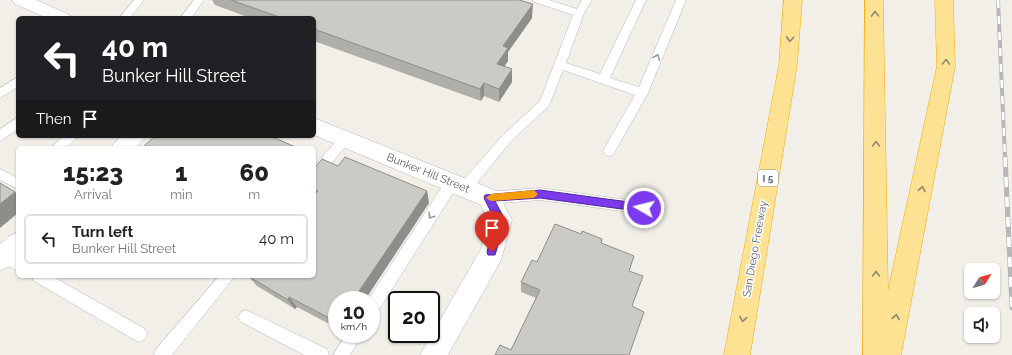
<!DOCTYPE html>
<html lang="en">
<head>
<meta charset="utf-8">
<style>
  :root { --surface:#fff; --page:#f2f2f2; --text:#222; --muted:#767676; --line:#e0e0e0 }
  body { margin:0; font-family:Raleway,sans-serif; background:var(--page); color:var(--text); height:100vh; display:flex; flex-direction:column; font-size:15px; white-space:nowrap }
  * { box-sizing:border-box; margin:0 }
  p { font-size:13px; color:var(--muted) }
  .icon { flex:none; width:22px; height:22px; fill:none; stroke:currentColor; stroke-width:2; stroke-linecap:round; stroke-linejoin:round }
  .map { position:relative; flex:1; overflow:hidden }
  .panel { position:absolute; left:16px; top:146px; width:300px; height:132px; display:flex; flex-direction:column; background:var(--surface); border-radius:6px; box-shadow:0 1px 3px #0004 }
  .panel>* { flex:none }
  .top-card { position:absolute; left:16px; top:16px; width:300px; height:122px; border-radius:6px; box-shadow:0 1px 3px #0004; background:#202124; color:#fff; overflow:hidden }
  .needle { width:26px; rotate:53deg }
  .controls { position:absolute; left:964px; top:263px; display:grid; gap:8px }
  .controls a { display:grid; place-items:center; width:36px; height:36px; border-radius:6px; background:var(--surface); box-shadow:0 1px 3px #0004; font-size:20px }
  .speed { position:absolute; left:328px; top:291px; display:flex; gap:8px; font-size:20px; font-weight:700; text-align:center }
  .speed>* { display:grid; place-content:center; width:52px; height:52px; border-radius:50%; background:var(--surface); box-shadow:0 1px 3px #0004; line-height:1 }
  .speed small { font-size:10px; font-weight:400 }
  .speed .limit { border:2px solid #111; border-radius:6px; background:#fff; color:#111 }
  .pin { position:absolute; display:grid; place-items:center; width:34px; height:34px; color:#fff; margin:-41px -17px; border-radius:50% 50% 50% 0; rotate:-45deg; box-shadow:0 0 4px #0007 }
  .pin .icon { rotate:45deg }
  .me { position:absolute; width:44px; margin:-22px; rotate:278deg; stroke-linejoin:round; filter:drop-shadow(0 0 3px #0008) }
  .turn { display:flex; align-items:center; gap:14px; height:84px; padding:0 20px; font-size:18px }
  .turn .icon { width:52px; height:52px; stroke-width:2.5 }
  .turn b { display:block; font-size:28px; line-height:34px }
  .then { display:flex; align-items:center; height:38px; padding:0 20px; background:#0003; gap:8px; font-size:15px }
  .eta { display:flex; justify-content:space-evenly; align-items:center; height:68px; text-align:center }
  .eta b { font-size:24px; font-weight:800; line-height:28px }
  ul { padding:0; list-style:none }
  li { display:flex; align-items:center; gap:12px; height:50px; margin:0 8px 6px; padding:0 12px; border:2px solid var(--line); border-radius:6px }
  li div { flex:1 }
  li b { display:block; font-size:15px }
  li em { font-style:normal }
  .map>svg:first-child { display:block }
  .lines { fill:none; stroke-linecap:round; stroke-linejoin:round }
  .lane-casing { stroke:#b5b8bc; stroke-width:1 }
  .street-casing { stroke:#b5b8bc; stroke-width:1 }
  .highway-casing { stroke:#f9ab00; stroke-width:1 }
  .lane { fill:#fff; fill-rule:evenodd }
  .street { fill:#fff; fill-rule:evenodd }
  .highway { fill:#fde293; fill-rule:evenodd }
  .rail-far1-casing { stroke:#b6b7b8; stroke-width:4 }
  .rail-casing { stroke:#b6b7b8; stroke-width:5 }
  .rail-far1 { stroke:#fff; stroke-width:2.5; stroke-dasharray:8; stroke-linecap:butt }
  .rail { stroke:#fff; stroke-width:3.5; stroke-dasharray:10; stroke-linecap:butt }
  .wall { fill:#afaea9 }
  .shaded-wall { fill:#8f8d8a }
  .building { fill:#cccac5; stroke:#8f8d8a }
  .oneway { stroke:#8e8975 }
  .oneway2 { stroke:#979a9d }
  .route { fill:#7c3aed; stroke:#51269a }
  .slow { fill:#f59e0b }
  .labels { text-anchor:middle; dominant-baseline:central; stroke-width:3; stroke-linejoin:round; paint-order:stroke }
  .shield { fill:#fff; stroke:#8f9295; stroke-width:1 }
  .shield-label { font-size:10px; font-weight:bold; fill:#5f6368 }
  .street-label { font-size:11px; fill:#5f6368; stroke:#fff }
</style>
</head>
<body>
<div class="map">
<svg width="1012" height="355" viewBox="0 0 1012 355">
  <rect width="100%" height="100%" fill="#f1efe8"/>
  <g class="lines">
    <g class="lane-casing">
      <path id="lane" d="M134,0H144L130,18H119Z
        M194,0H204L191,18H180Z
        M533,0H549L577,9L582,0H592L584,13L566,63L600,74L636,0H646L610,78L639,87L676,0H686L648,93L613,155L609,156L605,155L603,151L635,95L563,70L549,106L511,141L470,192L465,193L460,192L458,188L460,184L503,135L540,101L573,15L534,2Z
        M18,77V87L0,98V88Z
        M18,117V129L0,141V129Z
        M345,134L349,136L351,139L349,142L319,179L314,180V166L341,136Z
        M63,136H78L66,148H51Z
        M0,169L18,178V189L0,180Z
        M452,178L457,179L459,183L457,187L376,314L371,316V300H368L447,179Z
        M540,188L644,202L649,204L651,208L649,212L644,214L540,200L489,204L484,202L482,198L484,194L489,192Z
        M4,250L18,256V271L0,261V251Z
        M32,276H52L145,329L147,334L145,339L139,342L133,339L34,281Z
        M219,276H235L172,355H154L156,349Z
        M246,310L327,349L329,355H304L241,322L238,317L241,312Z
        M346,334H363L350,355H333Z"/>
    </g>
    <g class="street-casing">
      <path id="street" d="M12,0H36L68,14L71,18H47L15,4Z
        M314,118L497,191L512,220L501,260L448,355H420L481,249L488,220L481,205L314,135Z
        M122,136H146L136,148H111L115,142Z
        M18,232V258L9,267L0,270V244L10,236Z"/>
    </g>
    <g class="highway-casing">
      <path id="highway" d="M784,0H802L797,65L750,355H724L779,65Z
        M865,0H883L888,291L937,66L935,0H953L955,66L901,355H863Z"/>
    </g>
    <use href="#lane" class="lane"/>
    <use href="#street" class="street"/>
    <use href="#highway" class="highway"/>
    <g class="rail-far1-casing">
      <path id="rail-far1" d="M998,0L1005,158"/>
    </g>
    <g class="rail-casing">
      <path id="rail" d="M1005,157L1012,308"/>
    </g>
    <use href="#rail-far1" class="rail-far1"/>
    <use href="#rail" class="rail"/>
  </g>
  <path class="wall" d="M212,0H519L532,18L508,52V61L504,67L512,82L499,102L484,96L481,101L314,41V18H250L215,5Z
    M338,166L427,191L429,203L337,300V328L297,307L295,309L257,286L248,276H314V168Z
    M602,239L601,243L511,350L536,298L521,292V282L537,262Z"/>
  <path class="shaded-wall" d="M533,4L532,18L508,52V61L497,77V64L503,46Z
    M512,69V82L499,102V89Z
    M484,83V96L481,101L480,89Z
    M427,191L429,203L365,300H353Z
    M15,192L18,194V213L0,228V204Z
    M289,297L297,307L295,309L288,300Z"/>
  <path class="building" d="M231,0H519L533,4L503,46L508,48L497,64L512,69L499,89L484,83L480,89L314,29V18H282Z
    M155,136H270L298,148H142Z
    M345,157L427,191L353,300H337V322L289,297L288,300L248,276H314V195L318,191L314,189V168L322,159L338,166Z
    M0,183L15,192L0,204Z
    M555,224L581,234L582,231L602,239L601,243L634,256L629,271L643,276L632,306L644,312L629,355H495L500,345L511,350L540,290L521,282L532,260L537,262Z"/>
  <defs><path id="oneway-chevron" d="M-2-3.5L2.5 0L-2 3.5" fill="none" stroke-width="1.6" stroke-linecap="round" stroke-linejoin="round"/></defs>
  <g class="oneway">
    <use href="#oneway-chevron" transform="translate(875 14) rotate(-91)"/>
    <use href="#oneway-chevron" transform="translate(790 39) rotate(94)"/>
    <use href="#oneway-chevron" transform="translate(946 62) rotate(-89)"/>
    <use href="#oneway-chevron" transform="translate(876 144) rotate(-90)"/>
    <use href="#oneway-chevron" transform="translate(922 189) rotate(-79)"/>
    <use href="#oneway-chevron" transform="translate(876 274) rotate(-90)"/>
    <use href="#oneway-chevron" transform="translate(896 317) rotate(-79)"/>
    <use href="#oneway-chevron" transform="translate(743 319) rotate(100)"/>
  </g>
  <g class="oneway2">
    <use href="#oneway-chevron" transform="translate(657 57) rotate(-67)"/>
    <use href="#oneway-chevron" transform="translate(431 216) rotate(123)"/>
  </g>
  <path class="route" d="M540,190L644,204L649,208L644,212L540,198L495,201L505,220L495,255H488L487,252L495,220L484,198L485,195Z"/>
  <path class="slow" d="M534,190L538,194L534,198L491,201L486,198L491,194Z"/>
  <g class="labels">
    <rect class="shield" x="758" y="170" width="20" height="16" rx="3"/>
    <g class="shield-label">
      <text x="768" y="178">I 5</text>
    </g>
    <g class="street-label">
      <text transform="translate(428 173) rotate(22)">Bunker Hill Street</text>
      <text transform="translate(755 249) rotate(-80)">San Diego Freeway</text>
    </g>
  </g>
</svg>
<div class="controls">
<a><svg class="needle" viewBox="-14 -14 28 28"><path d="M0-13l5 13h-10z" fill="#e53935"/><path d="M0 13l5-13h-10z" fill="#767676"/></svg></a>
<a><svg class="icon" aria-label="sound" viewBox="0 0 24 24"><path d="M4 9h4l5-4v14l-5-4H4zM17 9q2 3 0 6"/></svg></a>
</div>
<div class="speed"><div>10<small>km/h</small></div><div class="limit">20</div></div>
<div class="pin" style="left:492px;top:252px;background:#d93025"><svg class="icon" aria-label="arrive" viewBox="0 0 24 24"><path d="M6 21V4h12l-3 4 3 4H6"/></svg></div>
<svg class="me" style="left:644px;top:208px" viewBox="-20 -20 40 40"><circle r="17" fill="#7c3aed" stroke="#fff" stroke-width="3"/><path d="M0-11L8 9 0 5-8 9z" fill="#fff"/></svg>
<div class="top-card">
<div class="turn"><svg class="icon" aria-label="left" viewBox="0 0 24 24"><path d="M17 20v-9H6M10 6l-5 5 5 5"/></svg><div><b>40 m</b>Bunker Hill Street</div></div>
<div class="then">Then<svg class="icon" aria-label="arrive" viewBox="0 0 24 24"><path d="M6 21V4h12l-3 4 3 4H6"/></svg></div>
</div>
<section class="panel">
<div class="eta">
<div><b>15:23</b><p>Arrival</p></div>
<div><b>1</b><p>min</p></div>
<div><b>60</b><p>m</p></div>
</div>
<ul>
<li><svg class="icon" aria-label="left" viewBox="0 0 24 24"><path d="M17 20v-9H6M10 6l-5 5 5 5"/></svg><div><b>Turn left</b><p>Bunker Hill Street</p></div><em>40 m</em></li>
</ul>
</section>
</div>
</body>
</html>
